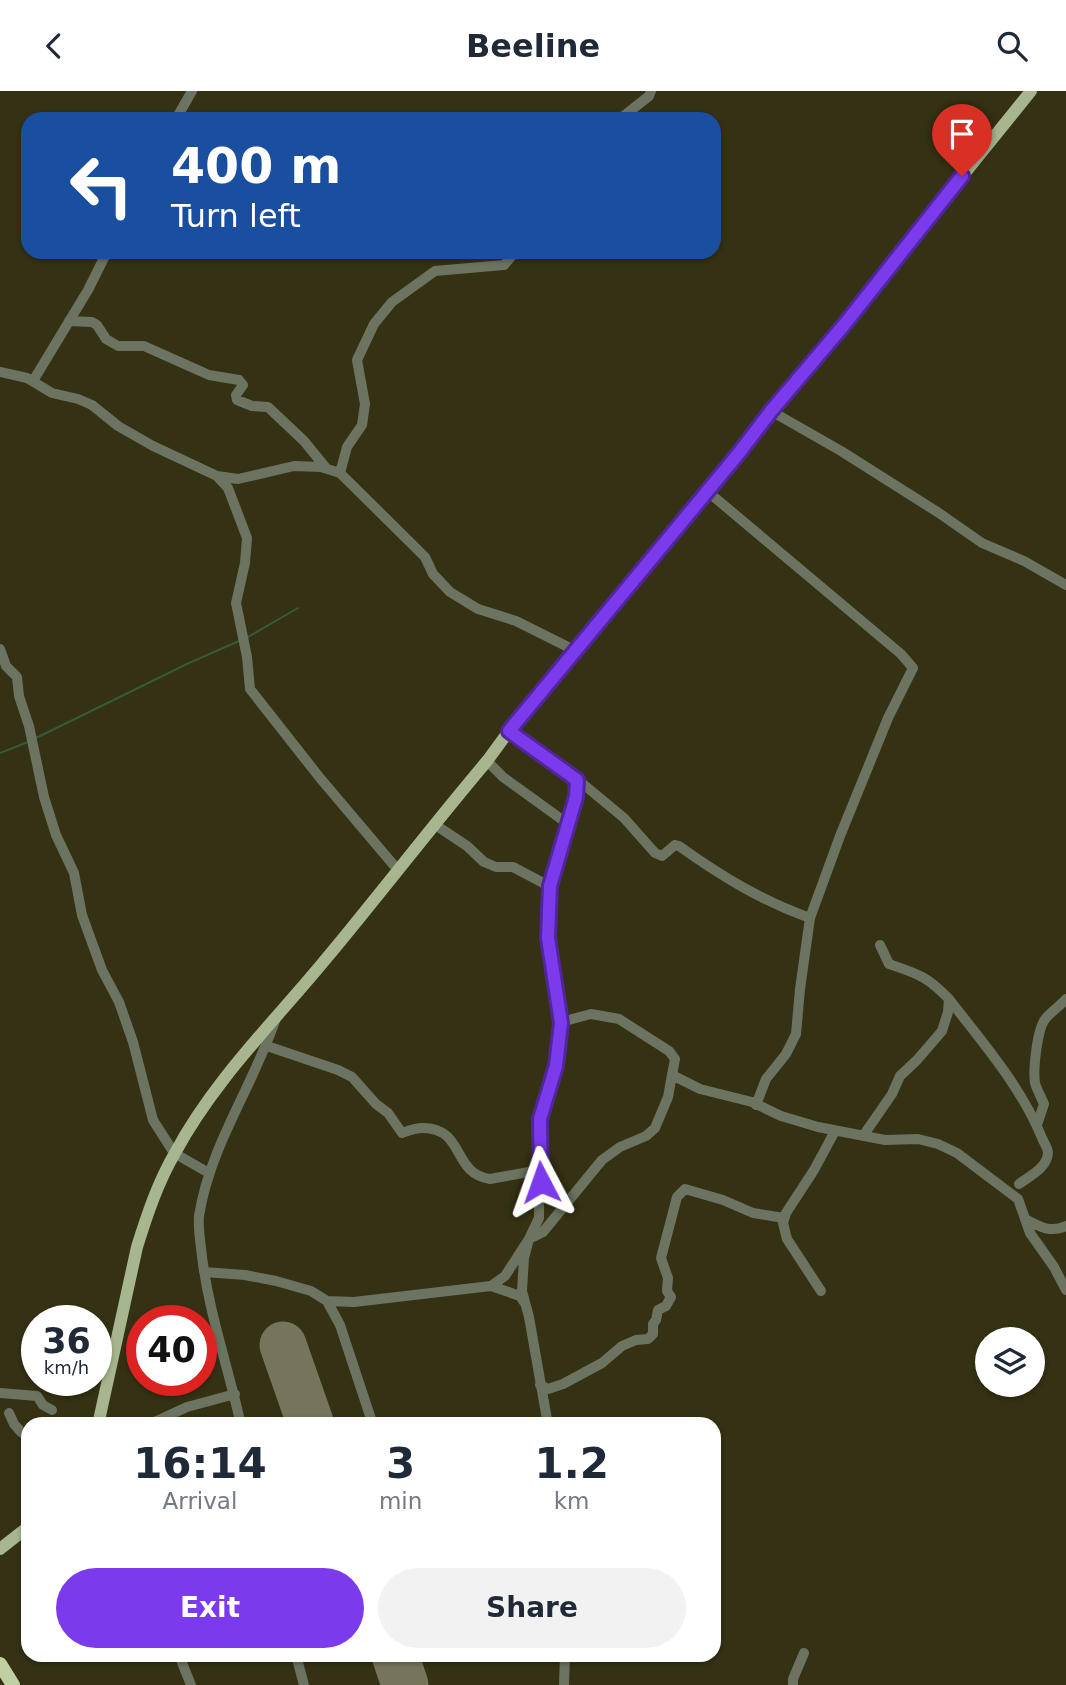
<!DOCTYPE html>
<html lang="en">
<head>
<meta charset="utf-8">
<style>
  :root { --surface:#fff; --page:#f2f2f3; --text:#1f2937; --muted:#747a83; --accent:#7c3aed }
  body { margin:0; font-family:"DejaVu Sans",sans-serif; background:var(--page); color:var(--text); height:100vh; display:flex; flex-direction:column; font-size:26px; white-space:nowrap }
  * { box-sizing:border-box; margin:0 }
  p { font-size:23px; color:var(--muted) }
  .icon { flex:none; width:38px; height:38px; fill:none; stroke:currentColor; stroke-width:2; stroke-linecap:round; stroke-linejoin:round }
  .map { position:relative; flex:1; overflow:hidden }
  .panel { position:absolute; left:21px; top:1326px; width:700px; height:245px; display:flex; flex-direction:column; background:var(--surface); border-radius:21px; box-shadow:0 2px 5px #0004 }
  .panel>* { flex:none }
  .top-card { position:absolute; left:21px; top:21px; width:700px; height:147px; border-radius:21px; box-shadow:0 2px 5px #0004; background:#1a4fa0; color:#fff; overflow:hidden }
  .buttons { position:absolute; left:975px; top:1236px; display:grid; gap:14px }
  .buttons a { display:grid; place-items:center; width:70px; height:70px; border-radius:50%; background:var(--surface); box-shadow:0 2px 5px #0004; font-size:35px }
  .speed { position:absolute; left:21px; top:1214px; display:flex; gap:14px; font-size:35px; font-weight:700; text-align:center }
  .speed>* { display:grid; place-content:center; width:91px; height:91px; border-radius:50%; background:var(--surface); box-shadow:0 2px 5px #0004; line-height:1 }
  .speed small { font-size:18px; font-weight:400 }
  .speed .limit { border:10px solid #d22; background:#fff; color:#111 }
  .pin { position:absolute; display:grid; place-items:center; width:60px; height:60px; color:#fff; margin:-72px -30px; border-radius:50% 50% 50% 0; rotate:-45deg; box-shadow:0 0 7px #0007 }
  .pin .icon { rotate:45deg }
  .me { position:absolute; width:77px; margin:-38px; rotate:356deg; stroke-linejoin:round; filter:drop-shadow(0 0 5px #0008) }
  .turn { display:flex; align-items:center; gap:24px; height:147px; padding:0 35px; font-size:32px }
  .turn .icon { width:91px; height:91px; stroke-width:2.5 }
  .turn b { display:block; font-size:49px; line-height:60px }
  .eta { display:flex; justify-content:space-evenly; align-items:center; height:119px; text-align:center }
  .eta b { font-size:42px; font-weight:700; line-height:49px }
  .cta { display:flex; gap:14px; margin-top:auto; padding:14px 35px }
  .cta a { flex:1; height:80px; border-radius:42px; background:var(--accent); color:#fff; font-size:28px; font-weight:700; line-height:80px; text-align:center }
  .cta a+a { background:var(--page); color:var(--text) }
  header { display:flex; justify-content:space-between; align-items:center; height:91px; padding:0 35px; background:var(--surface); font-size:32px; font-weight:700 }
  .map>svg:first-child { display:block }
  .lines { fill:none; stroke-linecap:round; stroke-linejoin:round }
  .stream { stroke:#365938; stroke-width:2 }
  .runway { stroke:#76745b; stroke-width:47 }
  .minor { stroke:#6c7360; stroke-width:10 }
  .major { stroke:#a8b68f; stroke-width:12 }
  .highway { stroke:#bfd1a2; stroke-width:14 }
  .route-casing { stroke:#51269a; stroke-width:18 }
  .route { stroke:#7c3aed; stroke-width:12 }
</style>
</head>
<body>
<header><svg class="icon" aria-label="back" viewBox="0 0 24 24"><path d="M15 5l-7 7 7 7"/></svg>Beeline<svg class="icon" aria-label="search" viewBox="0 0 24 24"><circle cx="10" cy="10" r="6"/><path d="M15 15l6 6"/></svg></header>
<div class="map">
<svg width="1066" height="1594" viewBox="0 0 1066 1594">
  <rect width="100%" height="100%" fill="#343114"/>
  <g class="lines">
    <path class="stream" d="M248,546L298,517
      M36,647L189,572L239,550
      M0,662L28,651"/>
    <path class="runway" d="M283,1254L311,1334
      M395,1564L405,1594"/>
    <path class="minor" d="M176,28L192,0
      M620,28L649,5L651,0
      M69,230L92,231L97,234L106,248L118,255H144L209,284L239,289L243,294L236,304L237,309L252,315L268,316L304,350L326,377
      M0,281L27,287L52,302L78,308L92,314L118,335L153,355L217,385L228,397L247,447L245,472L236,512L247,566L250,598L320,687L397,778
      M33,290L88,199L107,161
      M771,320L841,360L939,422L982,452L1024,470L1066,494
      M340,382L347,356L362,334L365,313L357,269L374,233L392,211L435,180L504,174L515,161
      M217,385L238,388L294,375L321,376L340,382L425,466L433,483L450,501L478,518L516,530L576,560
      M707,400L901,563L913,577L888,627L840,745L810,827L800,898L796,943L786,963L766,988L756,1014
      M0,558L6,575L17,586L19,605L29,635L44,706L56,744L74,782L82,824L102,879L119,911L133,951L153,1029L174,1062L209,1082
      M509,640L577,689L576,706L549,795L548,847L561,931L556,975L540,1028L539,1127L529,1148L524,1167L522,1200L529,1226L548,1334
      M487,670L503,686L568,733
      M583,693L624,727L655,762L662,765L675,754L679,755C721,785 762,810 810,827
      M434,733L467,755L484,771L496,776H513L549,795
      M949,908C982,951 1021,995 1042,1047C1044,1052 1048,1057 1048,1062C1047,1077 1030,1085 1019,1093
      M561,931L591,923L619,928L669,960L675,968L672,984L700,998L752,1011L781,1025L818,1036L885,1049L918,1048L938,1053L957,1062L1018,1108L1030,1142L1054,1176L1066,1199
      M267,955L338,979L352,986L376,1013L388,1022L402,1042C410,1039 415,1037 423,1037C465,1037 452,1083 490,1088L540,1079
      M1037,1034L1044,1013C1041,1006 1037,999 1035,992C1033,979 1037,937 1046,927C1052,920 1060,915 1066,908
      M863,1045L892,1003L900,985L917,969L942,940L948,921L949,908C927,885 918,883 889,873L880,854
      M1025,1128C1040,1136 1050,1142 1066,1135
      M204,1181L245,1184L276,1190L311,1200L327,1210L354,1211L491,1195L505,1185L529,1148L543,1141L602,1069L620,1056L646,1045L655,1037L668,1006L672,984
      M491,1195L520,1205L524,1211
      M821,1200L787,1148L783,1132L786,1122L814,1079L835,1040
      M327,1210L340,1234L373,1334
      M540,1294L548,1298L563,1293L602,1272L622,1255L636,1249L648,1248L653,1243V1233L656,1229L658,1219L666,1215L671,1206L667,1200L668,1187L661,1167L677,1106L685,1098L723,1109L753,1122L784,1127
      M0,1302L37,1305L43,1314L52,1319
      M9,1322L14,1333L21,1341L27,1344L28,1356
      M148,1334L187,1316L235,1303
      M241,1334C228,1275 207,1217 201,1157C200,1147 198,1135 199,1125C210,1054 254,994 276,927
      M179,1564L191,1594
      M296,1564L304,1594
      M564,1594L565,1564
      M793,1594V1588L804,1562"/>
    <path class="major" d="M98,1334L137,1156C147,1124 158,1091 175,1062C214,989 274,931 325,869C380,803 432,735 487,670L509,640L739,362L1031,0
      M0,1458L28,1436"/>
    <path class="highway" d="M0,1573L13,1594"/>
  </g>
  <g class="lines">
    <g class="route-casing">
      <path id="route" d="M541,1091L540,1028L556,975L561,932L548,847L550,795L576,706L577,689L509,640L739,362L771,320L844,234L962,85"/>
    </g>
    <use href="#route" class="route"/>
  </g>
</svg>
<div class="buttons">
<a><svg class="icon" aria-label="layers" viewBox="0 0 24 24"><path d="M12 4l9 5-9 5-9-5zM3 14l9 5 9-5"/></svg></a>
</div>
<div class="speed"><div>36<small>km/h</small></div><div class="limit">40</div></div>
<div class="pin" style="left:962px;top:85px;background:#d93025"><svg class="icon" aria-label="arrive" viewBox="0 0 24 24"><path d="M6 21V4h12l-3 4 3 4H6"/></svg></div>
<svg class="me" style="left:541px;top:1091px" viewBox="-20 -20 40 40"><path d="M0-17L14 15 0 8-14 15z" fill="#7c3aed" stroke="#fff" stroke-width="4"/></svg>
<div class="top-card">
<div class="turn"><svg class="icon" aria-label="left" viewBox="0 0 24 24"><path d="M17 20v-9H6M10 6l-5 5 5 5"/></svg><div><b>400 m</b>Turn left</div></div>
</div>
<section class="panel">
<div class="eta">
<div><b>16:14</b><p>Arrival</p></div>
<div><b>3</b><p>min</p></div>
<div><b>1.2</b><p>km</p></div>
</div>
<div class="cta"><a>Exit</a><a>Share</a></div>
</section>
</div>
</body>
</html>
